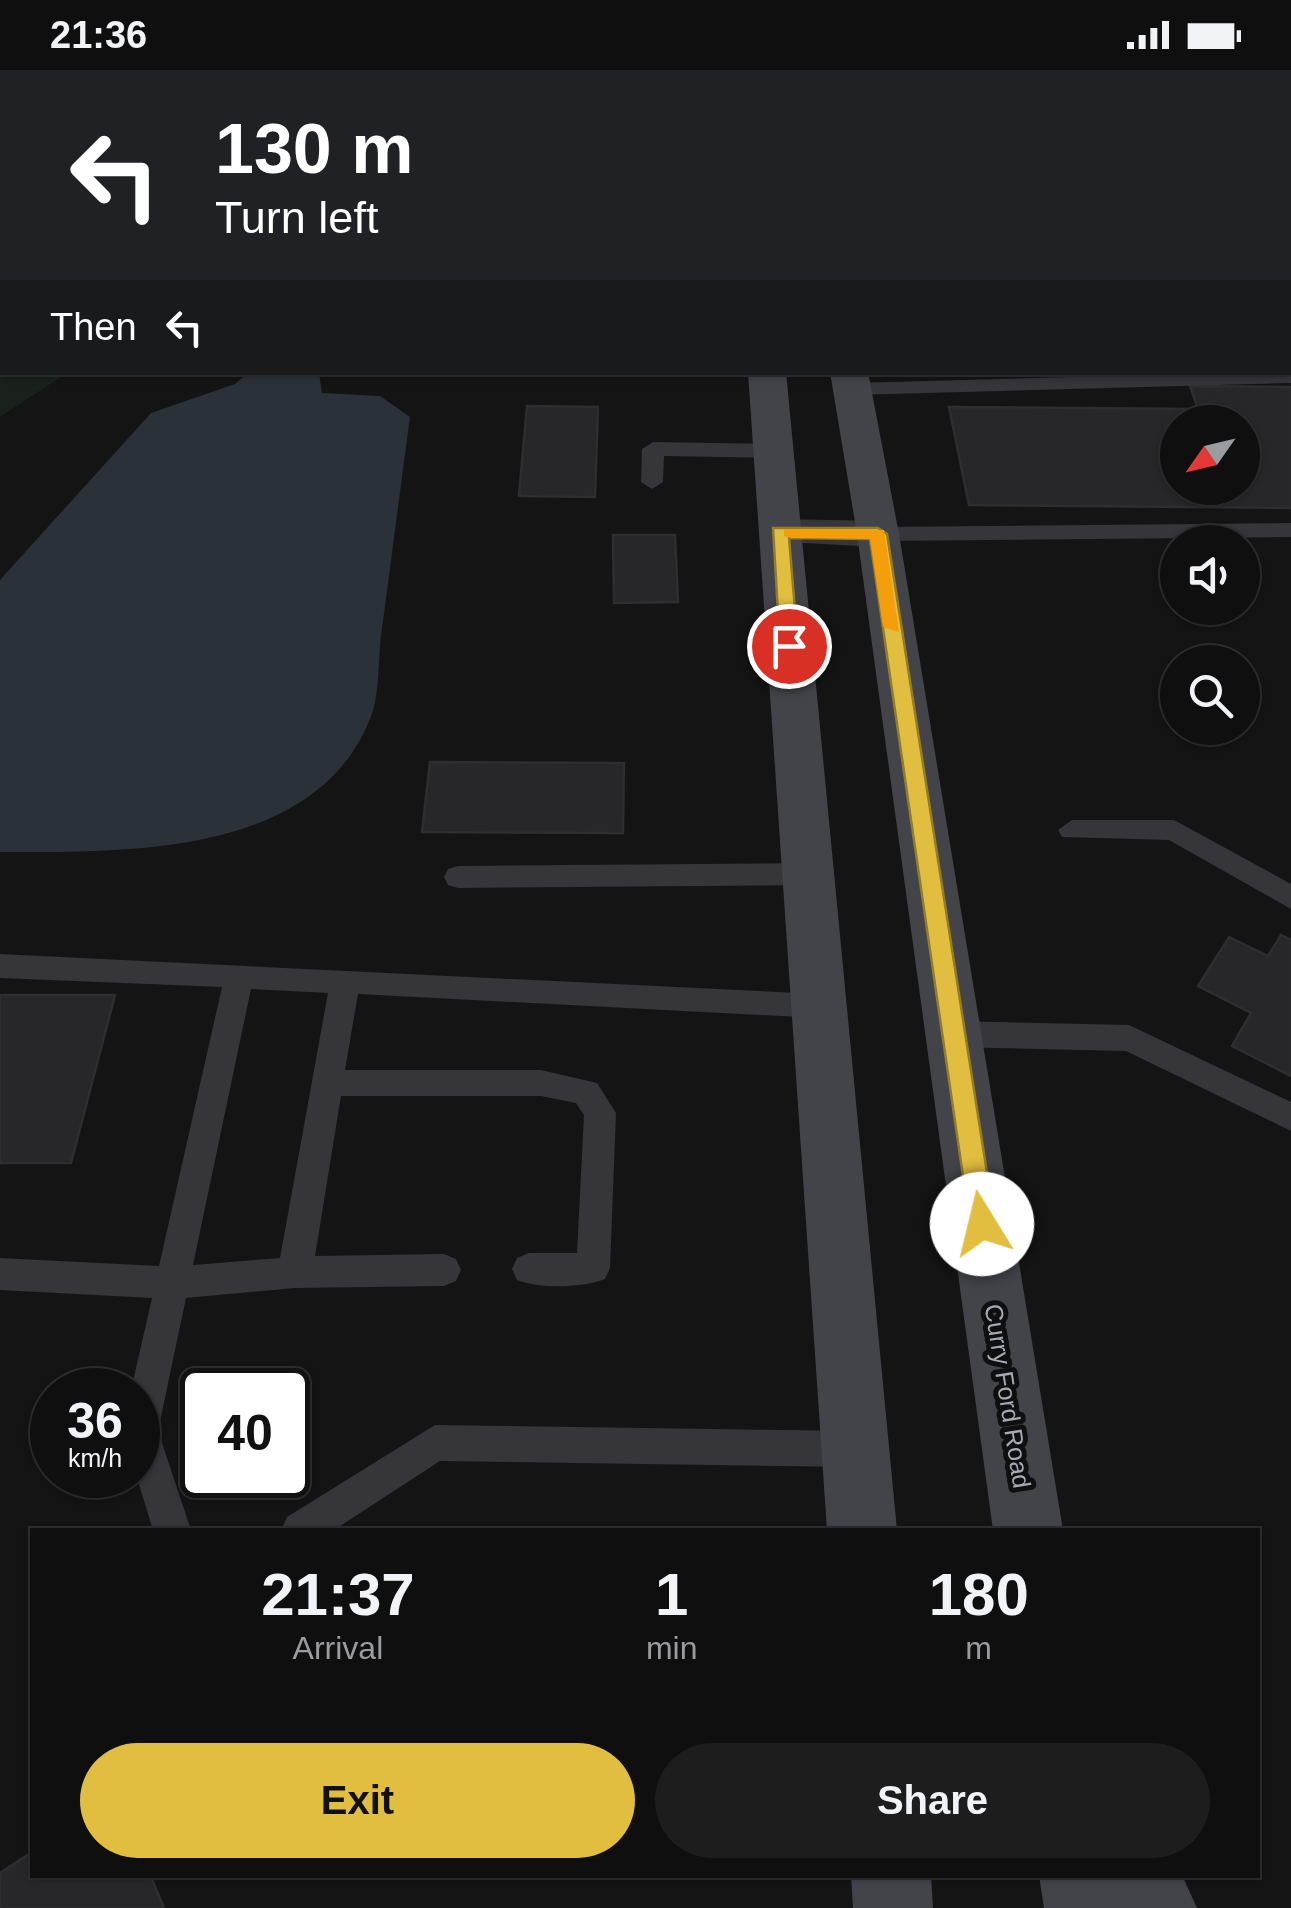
<!DOCTYPE html>
<html lang="en">
<head>
<meta charset="utf-8">
<style>
  :root { --surface:#0f0f10; --page:#1d1d1e; --text:#f1f3f6; --muted:#9b9c9f; --line:#2f2f30; --accent:#e2be40 }
  body { margin:0; font-family:Arial,sans-serif; background:var(--page); color:var(--text); height:100vh; display:flex; flex-direction:column; font-size:38px; white-space:nowrap }
  * { box-sizing:border-box; margin:0 }
  p { font-size:32px; color:var(--muted) }
  .icon { flex:none; width:55px; height:55px; fill:none; stroke:currentColor; stroke-width:2; stroke-linecap:round; stroke-linejoin:round }
  .map { position:relative; flex:1; overflow:hidden }
  .drawer { position:absolute; left:30px; top:1458px; width:1230px; height:350px; display:flex; flex-direction:column; background:var(--surface); border-radius:0px; box-shadow:0 2px 8px #0004,0 0 0 2px var(--line) }
  .drawer>* { flex:none }
  .guide { position:absolute; left:0px; top:0px; width:1292px; height:305px; box-shadow:0 2px 8px #0004,0 0 0 2px var(--line); background:#202124; color:#fff; overflow:hidden }
  .needle { width:65px; rotate:236deg }
  .fabs { position:absolute; left:1160px; top:335px; display:grid; gap:20px }
  .fabs a { display:grid; place-items:center; width:100px; height:100px; border-radius:50%; background:var(--surface); box-shadow:0 2px 8px #0004,0 0 0 2px var(--line); font-size:50px }
  .speed { position:absolute; left:30px; top:1298px; display:flex; gap:20px; font-size:50px; font-weight:700; text-align:center }
  .speed>* { display:grid; place-content:center; width:130px; height:130px; border-radius:50%; background:var(--surface); box-shadow:0 2px 8px #0004,0 0 0 2px var(--line); line-height:1 }
  .speed small { font-size:25px; font-weight:400 }
  .speed .limit { border:5px solid #111; border-radius:15px; background:#fff; color:#111 }
  .pin { position:absolute; display:grid; place-items:center; width:85px; height:85px; color:#fff; margin:-42px; border:5px solid #fff; border-radius:50%; box-shadow:0 2px 10px #0007 }
  .me { position:absolute; width:110px; margin:-55px; rotate:351deg; stroke-linejoin:round; filter:drop-shadow(0 0 8px #0008) }
  .turn { display:flex; align-items:center; gap:35px; height:210px; padding:0 50px; font-size:45px }
  .turn .icon { width:130px; height:130px; stroke-width:2.5 }
  .turn b { display:block; font-size:70px; line-height:85px }
  .then { display:flex; align-items:center; height:95px; padding:0 50px; background:#0003; gap:20px; font-size:38px }
  .eta { display:flex; justify-content:space-evenly; align-items:center; height:170px; text-align:center }
  .eta b { font-size:60px; font-weight:700; line-height:70px }
  .cta { display:flex; gap:20px; margin-top:auto; padding:20px 50px }
  .cta a { flex:1; height:115px; border-radius:60px; background:var(--accent); color:#111; font-size:40px; font-weight:700; line-height:115px; text-align:center }
  .cta a+a { background:var(--page); color:var(--text) }
  .status { display:flex; justify-content:space-between; align-items:center; height:70px; padding:0 50px; background:var(--surface); direction:ltr }
  .status svg { height:28px; fill:currentColor }
  .map>svg:first-child { display:block }
  .green { fill:#1a201c }
  .water { fill:#2b3138 }
  .building { fill:#272729; stroke:#2e2e31; stroke-width:2.5; fill-rule:evenodd }
  .lines { fill:none; stroke-linecap:round; stroke-linejoin:round }
  .lane { fill:#35353a; fill-rule:evenodd }
  .street { fill:#35353a; fill-rule:evenodd }
  .secondary { fill:#43444a; fill-rule:evenodd }
  .route { fill:#e2be40; stroke:#937c2a; stroke-width:2.5 }
  .slow { fill:#f59e0b }
  .labels { text-anchor:middle; dominant-baseline:central; stroke-width:10; stroke-linejoin:round; paint-order:stroke }
  .street-label { font-size:25px; fill:#a7a9b5; stroke:#0f0f10 }
</style>
</head>
<body>
<div class="status"><b>21:36</b><svg viewBox="0 0 49 12"><path d="M0 12V9h3v3zM5 12V6h3v6zM10 12V3h3v9zM15 12V0h3v12zM26 1h20v11H26zM47 4h2v5h-2z"/></svg></div>
<div class="map">
<svg width="1291" height="1838" viewBox="0 0 1291 1838">
  <rect width="100%" height="100%" fill="#141415"/>
  <path class="green" d="M0,0L24,2H2V302L67,303L0,347Z"/>
  <path class="water" d="M248,303H319L322,323L380,326L410,347C400,420 391,493 381,566C378,591 380,625 370,649C314,788 123,782 0,782V510L151,343L235,314Z"/>
  <path class="building" d="M1190,316L1291,317V438L969,435L949,337L1198,339ZM1178,352H1242V418H1178Z
    M527,336L598,337L595,427L519,426Z
    M613,465H675L678,532L614,533Z
    M430,692L624,693L623,763L422,762Z
    M1281,865L1291,870V1006L1232,976L1251,943L1198,916L1229,867L1268,886Z
    M0,925H115L71,1093H0Z
    M32,1782V1805H150L164,1838H0V1803Z"/>
  <g class="lines">
    <path class="lane" d="M1291,301V313L852,325L841,319L852,313Z
      M653,372L773,374L784,381L773,388L664,386L663,412L652,419L641,412L642,379Z
      M1291,453V467L878,471L866,464L878,457Z
      M1072,750H1174L1291,814V839L1169,770L1062,767L1058,760Z
      M808,793L818,796L822,804L818,812L808,815L458,818L448,815L444,807L448,799L458,796Z
      M0,884L819,924L830,927L834,936L830,945L819,948L358,924L345,1000H541L597,1013L616,1043L610,1198L605,1209C582,1218 540,1219 517,1210L512,1199L517,1188L529,1183H577L584,1045L576,1033L541,1026H341L315,1186L444,1184L456,1189L461,1200L456,1211L444,1216L295,1218L186,1228L158,1361L191,1460H153L136,1405L138,1320H131L152,1228L0,1220V1188L159,1196L222,917L0,908ZM251,919L328,923L280,1188L193,1195Z
      M954,951L1129,955L1291,1032V1061L1126,981L954,977L943,973L939,964L943,955Z
      M435,1355L856,1361L869,1366L874,1379L869,1392L856,1397L440,1391L334,1460H281L287,1447Z"/>
    <path class="street" d="M1290,22H1291V40H1290Z
      M780,449L878,451L893,455L899,464L893,473L878,477L765,471L759,462L765,453Z"/>
    <path class="secondary" d="M726,0H756V2H726Z
      M780,0H810L811,2H781Z
      M748,302H786L897,1460H827Z
      M830,302H868L899,464L1063,1460H993L857,464Z
      M851,1805H931L933,1838H853Z
      M1039,1805H1182L1197,1838H1044Z"/>
  </g>
  <path class="route" d="M773,458H878L887,464L995,1154L991,1163L982,1166L973,1163L970,1154L870,469L789,468L798,576L789,582L780,576Z"/>
  <path class="slow" d="M784,459L884,460L899,562L883,557L870,469L791,468L784,466Z"/>
  <g class="labels">
    <g class="street-label">
      <text transform="translate(1008 1326) rotate(81)">Curry Ford Road</text>
    </g>
  </g>
</svg>
<div class="fabs">
<a><svg class="needle" viewBox="-14 -14 28 28"><path d="M0-13l5 13h-10z" fill="#e53935"/><path d="M0 13l5-13h-10z" fill="#9b9c9f"/></svg></a>
<a><svg class="icon" aria-label="sound" viewBox="0 0 24 24"><path d="M4 9h4l5-4v14l-5-4H4zM17 9q2 3 0 6"/></svg></a>
<a><svg class="icon" aria-label="search" viewBox="0 0 24 24"><circle cx="10" cy="10" r="6"/><path d="M15 15l6 6"/></svg></a>
</div>
<div class="speed"><div>36<small>km/h</small></div><div class="limit">40</div></div>
<div class="pin" style="left:789px;top:576px;background:#d93025"><svg class="icon" aria-label="arrive" viewBox="0 0 24 24"><path d="M6 21V4h12l-3 4 3 4H6"/></svg></div>
<svg class="me" style="left:982px;top:1154px" viewBox="-20 -20 40 40"><circle r="19" fill="#fff"/><path d="M0-13L10 11 0 6-10 11z" fill="#e2be40"/></svg>
<div class="guide">
<div class="turn"><svg class="icon" aria-label="left" viewBox="0 0 24 24"><path d="M17 20v-9H6M10 6l-5 5 5 5"/></svg><div><b>130 m</b>Turn left</div></div>
<div class="then">Then<svg class="icon" aria-label="left" viewBox="0 0 24 24"><path d="M17 20v-9H6M10 6l-5 5 5 5"/></svg></div>
</div>
<section class="drawer">
<div class="eta">
<div><b>21:37</b><p>Arrival</p></div>
<div><b>1</b><p>min</p></div>
<div><b>180</b><p>m</p></div>
</div>
<div class="cta"><a>Exit</a><a>Share</a></div>
</section>
</div>
</body>
</html>
